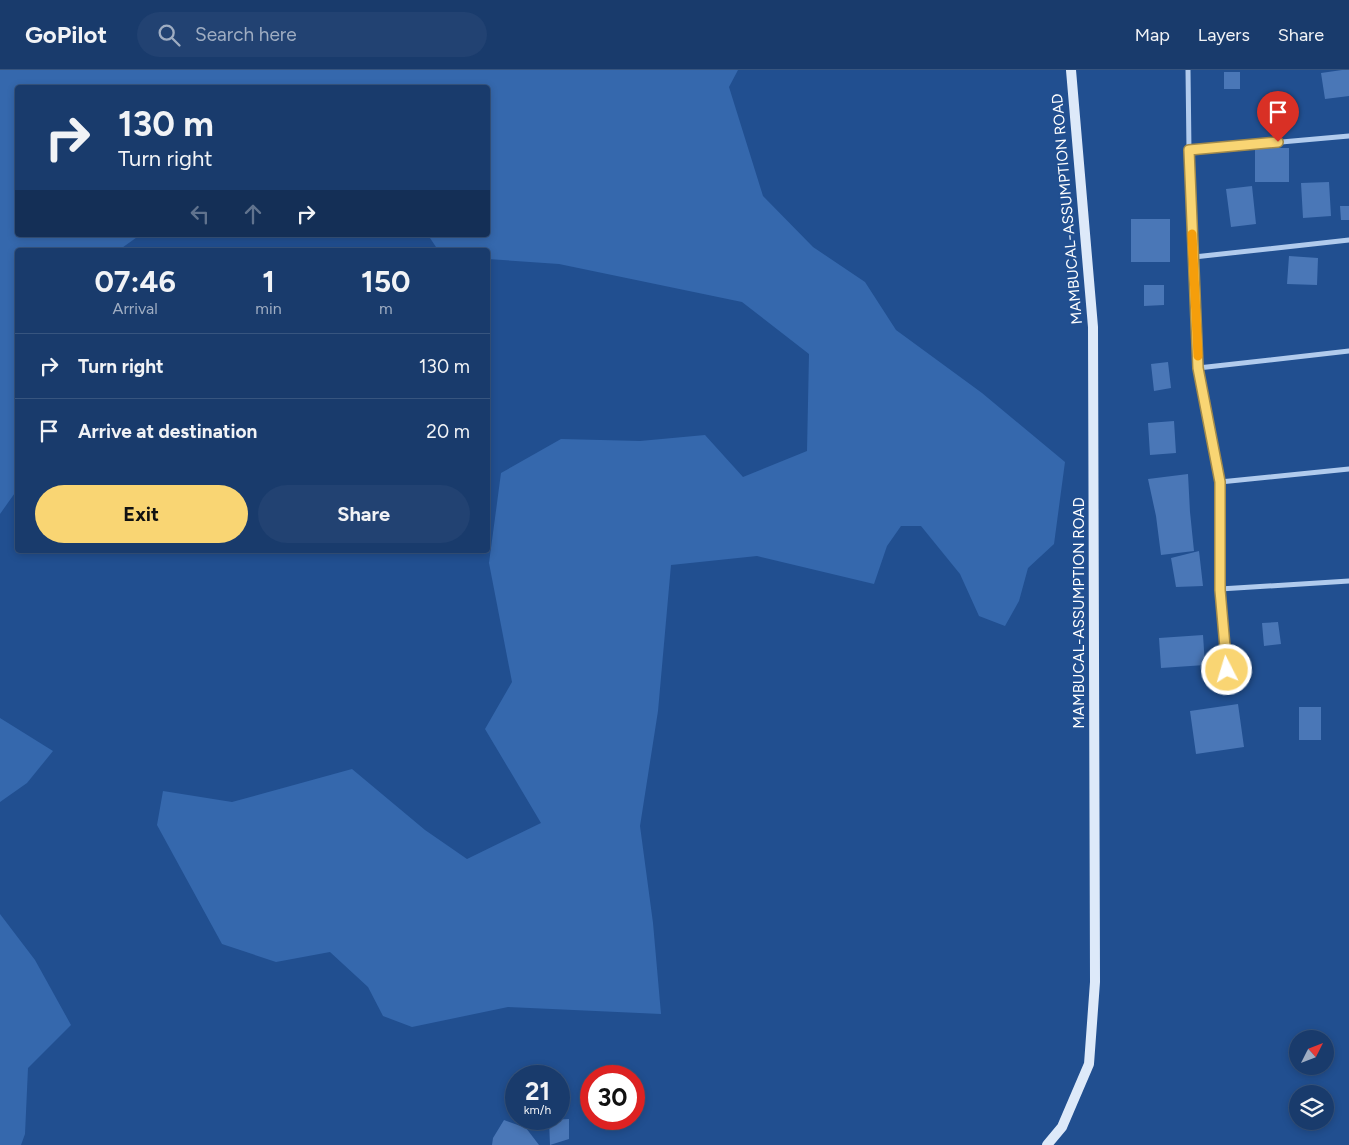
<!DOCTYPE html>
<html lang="en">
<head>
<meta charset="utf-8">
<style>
  :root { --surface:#193b6c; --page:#224272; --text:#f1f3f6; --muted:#9fadc2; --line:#37557f; --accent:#f9d573 }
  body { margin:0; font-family:Figtree,sans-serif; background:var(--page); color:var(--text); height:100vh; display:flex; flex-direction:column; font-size:19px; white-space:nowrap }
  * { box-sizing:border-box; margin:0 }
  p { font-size:16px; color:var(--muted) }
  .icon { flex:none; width:28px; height:28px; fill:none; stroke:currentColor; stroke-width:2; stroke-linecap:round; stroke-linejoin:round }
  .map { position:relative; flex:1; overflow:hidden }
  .panel { position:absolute; left:15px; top:178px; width:475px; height:305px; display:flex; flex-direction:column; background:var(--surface); border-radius:5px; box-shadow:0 2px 8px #0003,0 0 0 1px var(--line) }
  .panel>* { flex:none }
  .banner { position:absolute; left:15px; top:15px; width:475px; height:152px; border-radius:5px; box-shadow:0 2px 8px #0003,0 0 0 1px var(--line); background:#193b6c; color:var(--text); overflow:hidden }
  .needle { width:32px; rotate:48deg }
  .buttons { position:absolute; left:1289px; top:960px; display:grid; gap:10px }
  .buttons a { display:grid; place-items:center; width:45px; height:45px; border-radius:50%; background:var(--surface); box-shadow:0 2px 8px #0003,0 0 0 1px var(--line); font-size:25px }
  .speed { position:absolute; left:505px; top:995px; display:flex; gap:10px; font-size:25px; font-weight:700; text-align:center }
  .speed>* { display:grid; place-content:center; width:65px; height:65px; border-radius:50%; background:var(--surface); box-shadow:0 2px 8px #0003,0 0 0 1px var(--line); line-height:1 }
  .speed small { font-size:12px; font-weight:400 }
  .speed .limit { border:8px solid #d22; background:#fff; color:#111 }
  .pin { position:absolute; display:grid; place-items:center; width:42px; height:42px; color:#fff; margin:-51px -21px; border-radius:50% 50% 50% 0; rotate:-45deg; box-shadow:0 0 5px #0007 }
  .pin .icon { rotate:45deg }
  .me { position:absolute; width:55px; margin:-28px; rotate:355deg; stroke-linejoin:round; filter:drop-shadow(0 0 4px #0008) }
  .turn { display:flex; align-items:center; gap:18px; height:105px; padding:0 20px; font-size:22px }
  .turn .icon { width:65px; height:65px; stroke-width:2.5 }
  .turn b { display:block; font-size:35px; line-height:42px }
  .lanes { display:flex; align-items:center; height:48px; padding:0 20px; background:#0003; justify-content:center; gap:25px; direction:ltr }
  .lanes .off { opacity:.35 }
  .eta { display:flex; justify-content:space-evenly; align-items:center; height:85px; text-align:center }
  .eta b { font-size:30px; font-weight:700; line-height:35px }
  .action { display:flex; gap:10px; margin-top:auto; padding:10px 20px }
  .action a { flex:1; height:58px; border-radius:30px; background:var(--accent); color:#111; font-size:20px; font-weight:700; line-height:58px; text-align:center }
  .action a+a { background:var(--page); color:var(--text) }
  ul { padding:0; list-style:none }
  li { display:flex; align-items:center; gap:15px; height:65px; padding:0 20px; border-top:1px solid var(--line) }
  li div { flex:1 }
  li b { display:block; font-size:19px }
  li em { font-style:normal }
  header { display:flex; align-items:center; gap:30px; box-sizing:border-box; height:70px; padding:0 25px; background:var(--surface); border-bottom:1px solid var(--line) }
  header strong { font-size:24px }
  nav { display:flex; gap:28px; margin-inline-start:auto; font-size:18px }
  .search { width:350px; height:45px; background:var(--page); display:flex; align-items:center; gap:12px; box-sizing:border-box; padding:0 18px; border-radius:28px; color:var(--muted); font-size:19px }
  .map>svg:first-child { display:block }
  .green { fill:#3568ad }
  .building { fill:#4a77b7 }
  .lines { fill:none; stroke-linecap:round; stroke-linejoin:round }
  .street { stroke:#b1cbed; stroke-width:5 }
  .secondary { stroke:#dde9f9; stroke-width:10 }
  .route-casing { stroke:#a28a4b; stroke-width:12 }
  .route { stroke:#f9d573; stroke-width:9 }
  .slow { stroke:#f59e0b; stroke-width:9 }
  .labels { text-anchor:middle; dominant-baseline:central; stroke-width:4; stroke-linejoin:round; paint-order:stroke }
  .street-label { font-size:15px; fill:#fff; stroke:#214f90 }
</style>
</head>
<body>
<header>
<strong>GoPilot</strong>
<div class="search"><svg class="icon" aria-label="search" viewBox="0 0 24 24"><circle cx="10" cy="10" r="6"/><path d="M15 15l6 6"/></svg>Search here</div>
<nav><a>Map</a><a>Layers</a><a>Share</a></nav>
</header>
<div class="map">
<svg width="1349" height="1075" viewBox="0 0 1349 1075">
  <rect width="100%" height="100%" fill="#214f90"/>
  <path class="green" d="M0,0H738L729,17L763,126L813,177L865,212L896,260L982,323L1065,392L1054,474L1028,498L1019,531L1005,556L979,546L960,504L921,456H901L887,476L874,514L757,486L671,495L658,641L640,756L653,853L661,944L508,937L412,957L383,946L368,917L330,882L276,892L222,874L157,755L163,721L232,732L352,699L425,760L467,789L541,753L485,659L512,612L489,493L501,403L561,369L640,371L705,365L743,407L807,381L809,284L742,232L559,194L488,189V180H438L428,165H488V18H18V165H140L119,180H18L17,420L0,444Z
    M0,648L53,681L27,713L0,732Z
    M0,844L35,890L71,955L28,998L25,1064L21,1075H0Z"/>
  <path class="building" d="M1342,0H1349V26L1325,29L1321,3Z
    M1224,2H1240V19H1224Z
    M1255,78H1289V112H1255Z
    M1329,112L1331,146L1303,148L1301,113Z
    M1252,116L1256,154L1231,157L1226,119Z
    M1340,136H1349V150H1341Z
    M1131,149H1170V192H1131Z
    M1289,186L1318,188L1317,215L1287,214Z
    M1144,215H1164V235L1144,236Z
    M1168,292L1171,318L1154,321L1151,294Z
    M1174,351L1176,383L1150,385L1148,353Z
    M1188,404L1190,442L1194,481L1161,485L1156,446L1148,409Z
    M1199,481L1203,516L1176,517L1171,488Z
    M1278,552L1281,574L1264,576L1262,553Z
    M1203,565L1205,595L1161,598L1159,568Z
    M1238,634L1244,677L1196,684L1190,641Z
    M1299,637H1321V670H1299Z
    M569,1049V1069L550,1075L549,1050Z
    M504,1050L526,1058L539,1075H492L493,1068Z"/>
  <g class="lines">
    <path class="street" d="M1188,0L1189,80L1198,298L1220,412V519L1227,600
      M1189,80L1349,66
      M1194,187L1349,170
      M1198,298L1349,281
      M1220,412L1349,399
      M1220,519L1349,511"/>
    <path class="secondary" d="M1047,1075L1062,1057L1089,994L1095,912L1093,257L1071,0"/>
  </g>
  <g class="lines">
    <g class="route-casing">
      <path id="route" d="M1227,600L1220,520V412L1198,298L1189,80L1278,72"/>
    </g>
    <use href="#route" class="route"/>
    <path class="slow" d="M1192,164L1198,286"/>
  </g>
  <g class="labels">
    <g class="street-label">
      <text transform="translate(1067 139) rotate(-95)">MAMBUCAL-ASSUMPTION ROAD</text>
      <text transform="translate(1079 543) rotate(-90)">MAMBUCAL-ASSUMPTION ROAD</text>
    </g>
  </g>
</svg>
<div class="buttons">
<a><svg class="needle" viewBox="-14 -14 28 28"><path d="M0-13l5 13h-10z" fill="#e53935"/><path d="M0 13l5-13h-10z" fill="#9fadc2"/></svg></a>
<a><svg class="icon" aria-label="layers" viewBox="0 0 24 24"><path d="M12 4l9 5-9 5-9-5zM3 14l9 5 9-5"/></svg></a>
</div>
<div class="speed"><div>21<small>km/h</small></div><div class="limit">30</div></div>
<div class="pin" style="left:1278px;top:72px;background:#d93025"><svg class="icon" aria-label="arrive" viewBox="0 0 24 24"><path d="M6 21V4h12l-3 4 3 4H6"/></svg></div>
<svg class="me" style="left:1227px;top:600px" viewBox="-20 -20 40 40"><circle r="17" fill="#f9d573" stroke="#fff" stroke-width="3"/><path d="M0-11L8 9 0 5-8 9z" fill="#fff"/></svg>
<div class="banner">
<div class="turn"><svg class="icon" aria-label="right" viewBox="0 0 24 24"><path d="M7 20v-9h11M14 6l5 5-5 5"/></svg><div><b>130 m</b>Turn right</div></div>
<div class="lanes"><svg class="icon off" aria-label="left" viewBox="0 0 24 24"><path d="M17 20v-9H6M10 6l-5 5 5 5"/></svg><svg class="icon off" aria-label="ahead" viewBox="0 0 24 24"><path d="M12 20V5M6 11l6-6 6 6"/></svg><svg class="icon" aria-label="right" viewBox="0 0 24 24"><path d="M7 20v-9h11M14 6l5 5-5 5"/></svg></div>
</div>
<section class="panel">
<div class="eta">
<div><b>07:46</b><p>Arrival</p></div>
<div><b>1</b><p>min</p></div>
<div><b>150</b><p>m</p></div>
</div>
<ul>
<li><svg class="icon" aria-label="right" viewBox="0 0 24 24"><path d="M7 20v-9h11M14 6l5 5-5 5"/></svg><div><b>Turn right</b></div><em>130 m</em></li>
<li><svg class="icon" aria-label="arrive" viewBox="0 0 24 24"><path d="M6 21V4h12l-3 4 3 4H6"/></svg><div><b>Arrive at destination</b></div><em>20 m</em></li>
</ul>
<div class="action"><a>Exit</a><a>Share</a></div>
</section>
</div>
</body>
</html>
